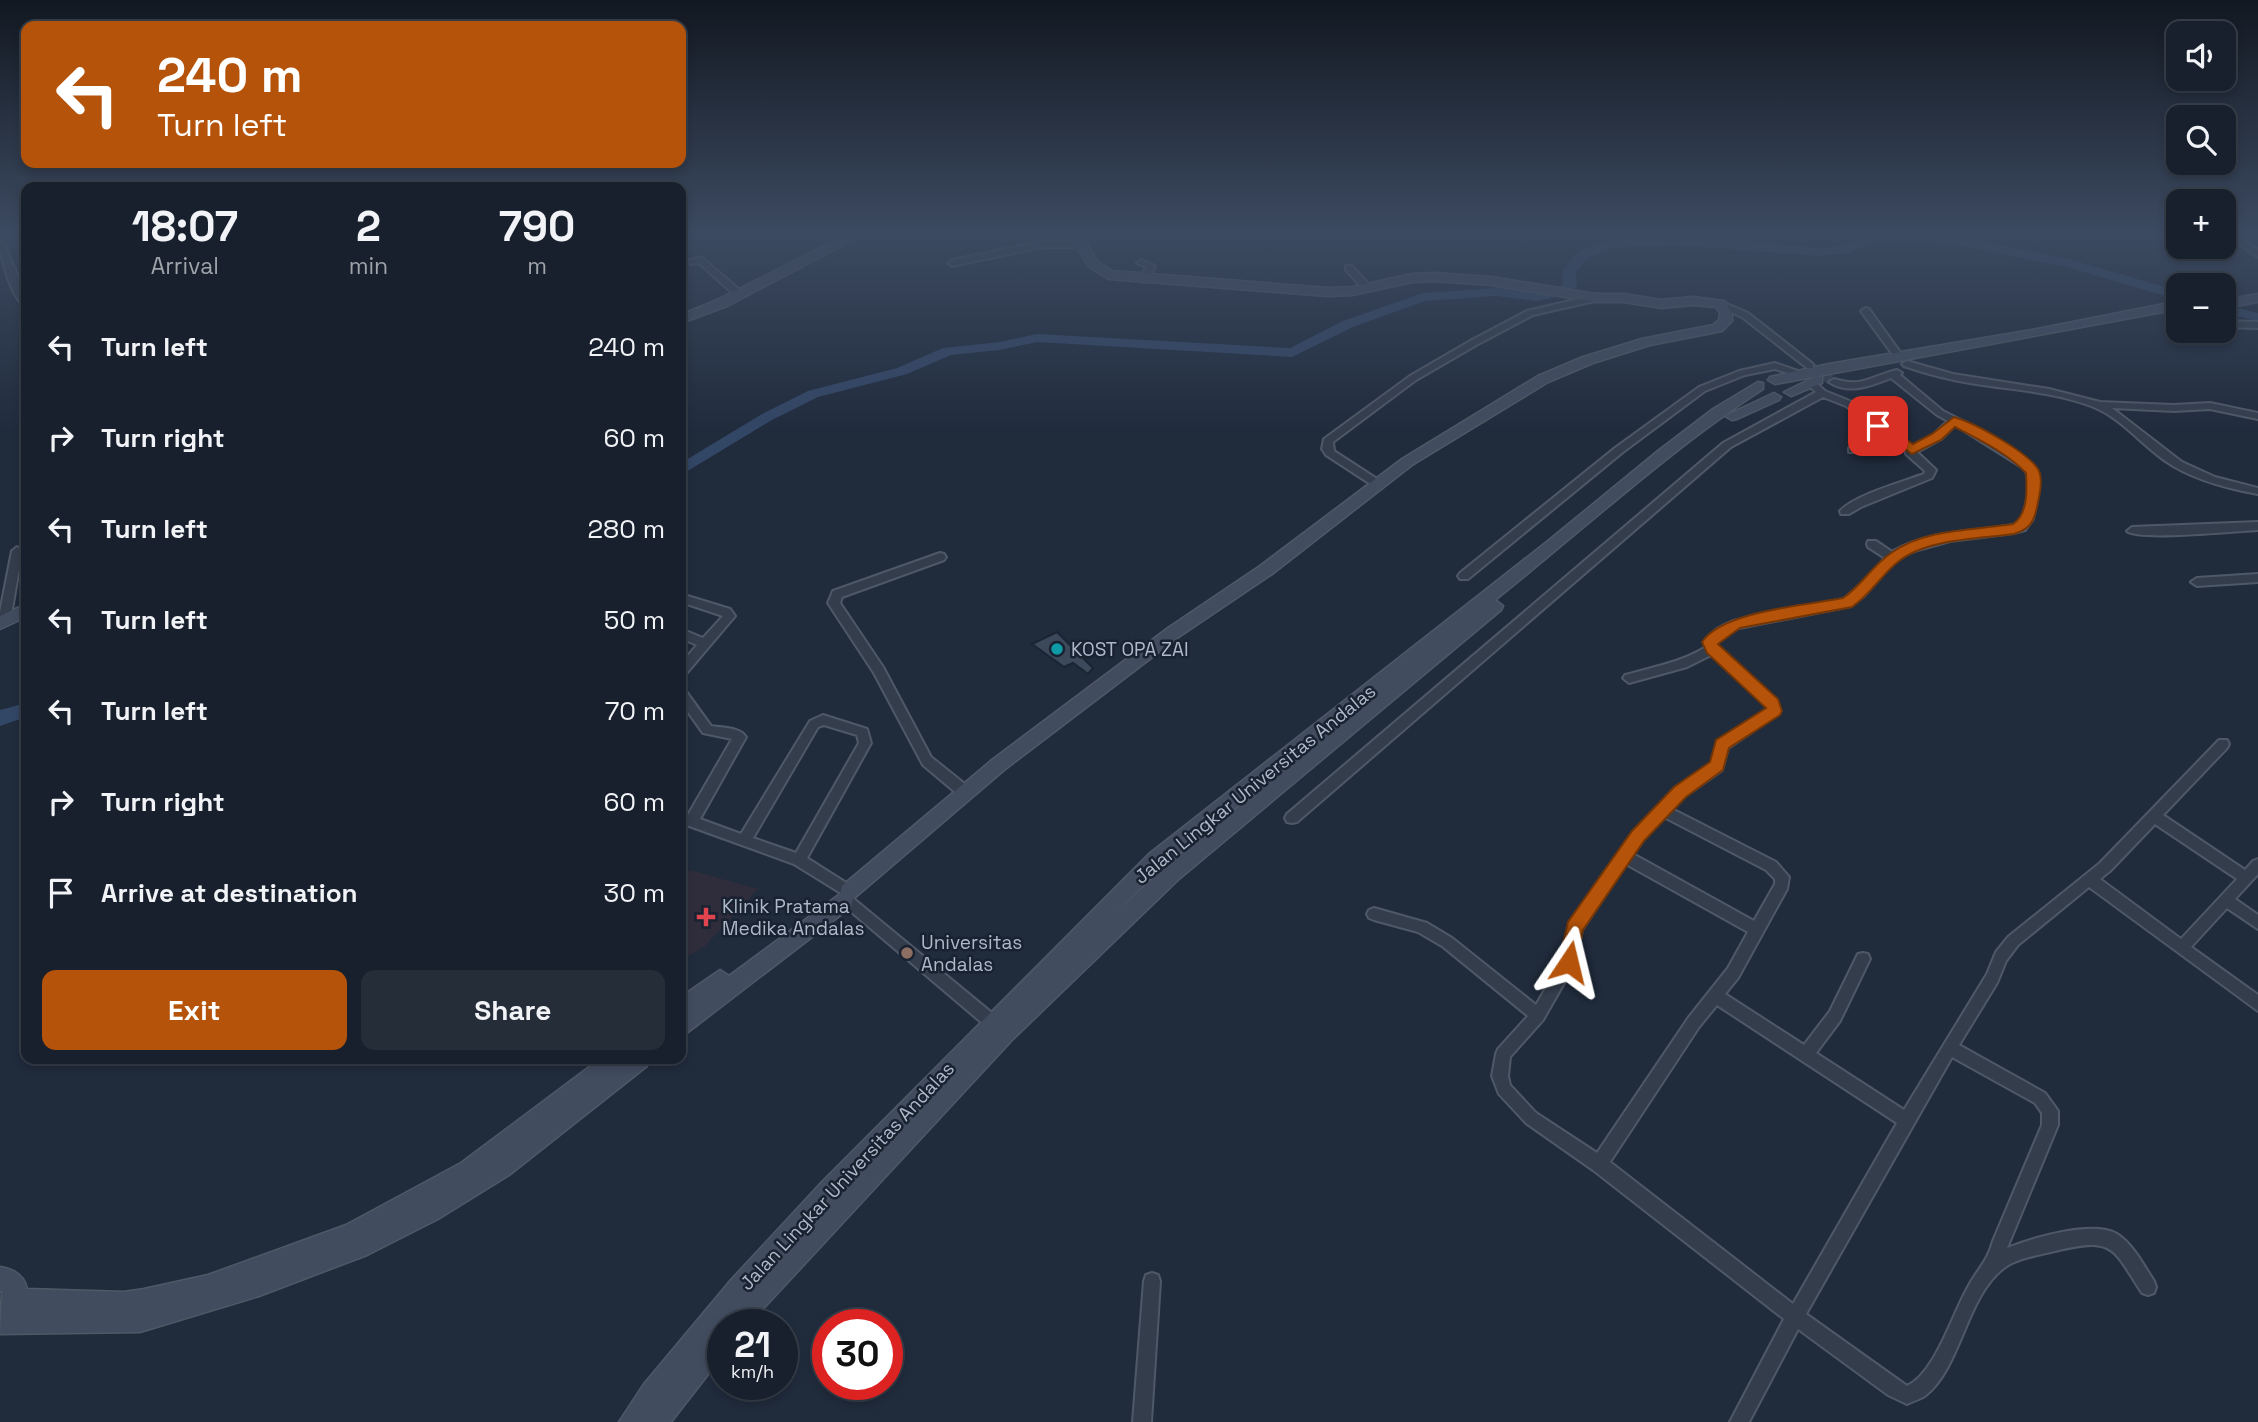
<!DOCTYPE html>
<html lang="en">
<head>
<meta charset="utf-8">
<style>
  :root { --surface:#18202d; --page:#252d39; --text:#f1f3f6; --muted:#9fa3aa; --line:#363e49; --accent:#b45309 }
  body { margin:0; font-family:"Space Grotesk",sans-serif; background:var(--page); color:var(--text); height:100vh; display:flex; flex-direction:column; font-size:26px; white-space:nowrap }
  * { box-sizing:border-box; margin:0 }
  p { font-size:23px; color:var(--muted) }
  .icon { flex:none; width:38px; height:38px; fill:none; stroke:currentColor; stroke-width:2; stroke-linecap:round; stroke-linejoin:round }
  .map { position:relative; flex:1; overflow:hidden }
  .sheet { position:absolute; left:21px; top:182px; width:665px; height:882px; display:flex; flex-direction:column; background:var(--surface); border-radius:14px; box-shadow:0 4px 10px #0003,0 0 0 2px var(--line) }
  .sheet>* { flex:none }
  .guide { position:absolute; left:21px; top:21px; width:665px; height:147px; border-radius:14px; box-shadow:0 4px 10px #0003,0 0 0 2px var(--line); background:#b45309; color:#fff; overflow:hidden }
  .buttons { position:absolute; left:2166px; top:21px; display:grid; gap:14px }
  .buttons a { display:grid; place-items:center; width:70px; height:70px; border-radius:14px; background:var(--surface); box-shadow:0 4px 10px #0003,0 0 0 2px var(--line); font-size:35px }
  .speed { position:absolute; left:707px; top:1309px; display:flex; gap:14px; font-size:35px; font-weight:700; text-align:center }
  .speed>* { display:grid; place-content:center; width:91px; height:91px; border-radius:50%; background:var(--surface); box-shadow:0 4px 10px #0003,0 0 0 2px var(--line); line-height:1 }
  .speed small { font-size:18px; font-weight:400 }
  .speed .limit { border:10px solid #d22; background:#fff; color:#111 }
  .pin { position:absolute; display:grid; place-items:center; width:60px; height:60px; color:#fff; margin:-30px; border-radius:14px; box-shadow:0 4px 10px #0006 }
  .me { position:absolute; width:77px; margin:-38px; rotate:10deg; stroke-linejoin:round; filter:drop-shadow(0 0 5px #0008) }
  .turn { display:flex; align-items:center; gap:24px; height:147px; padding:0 21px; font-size:32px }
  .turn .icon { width:91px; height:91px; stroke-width:2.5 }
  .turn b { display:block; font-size:49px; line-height:60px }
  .eta { display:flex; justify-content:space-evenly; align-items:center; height:119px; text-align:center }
  .eta b { font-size:42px; font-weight:700; line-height:49px }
  .button { display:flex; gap:14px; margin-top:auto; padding:14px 21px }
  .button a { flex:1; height:80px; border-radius:14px; background:var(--accent); color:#fff; font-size:28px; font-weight:700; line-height:80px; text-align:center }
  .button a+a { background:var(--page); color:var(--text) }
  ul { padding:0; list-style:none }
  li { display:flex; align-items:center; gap:21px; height:91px; padding:0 21px }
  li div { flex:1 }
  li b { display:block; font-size:26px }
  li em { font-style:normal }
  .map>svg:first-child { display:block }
  .medical { fill:#2f2c3c }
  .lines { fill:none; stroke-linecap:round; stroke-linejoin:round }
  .river { fill:#324665; fill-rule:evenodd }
  .building { fill:#3c495b; stroke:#1b2432; stroke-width:2 }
  .street-tunnel { stroke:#354051; stroke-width:10; stroke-dasharray:10 4.5; stroke-linecap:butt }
  .street-casing { stroke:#4f5866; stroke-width:4 }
  .secondary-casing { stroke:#4f5866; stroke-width:3 }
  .street { fill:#343d4c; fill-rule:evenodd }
  .secondary { fill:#424c5f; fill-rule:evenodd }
  .route { fill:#b45309; stroke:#753606; stroke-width:2 }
  .culture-dot { fill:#0f9aa8; stroke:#192230; stroke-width:2.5 }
  .health-dot { fill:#e0444e; stroke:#192230; stroke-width:2.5 }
  .education-dot { fill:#8d6e63; stroke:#192230; stroke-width:2.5 }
  .labels { text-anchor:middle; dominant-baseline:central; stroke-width:5; stroke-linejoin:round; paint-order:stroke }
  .poi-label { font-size:19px; fill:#afb8c8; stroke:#192230; text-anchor:start }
  .street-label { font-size:19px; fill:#afb8c8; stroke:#192230 }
</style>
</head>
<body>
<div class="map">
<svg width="2258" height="1422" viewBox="0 0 2258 1422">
  <rect width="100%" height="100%" fill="#202b3c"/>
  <path class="medical" d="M690,870L758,889L705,946L681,961V877Z"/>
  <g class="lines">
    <path class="river" d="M1872,233H1938L2069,259L2179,291V300L2067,267L1932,240L1875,241L1850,253L1819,256L1676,245L1613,248L1586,259L1576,272L1577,287L1561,296L1537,301L1497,296L1425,301L1353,327L1292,357L1037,342L1000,350L951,355L907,374L818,397L772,420L681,475V463L762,414L808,391L897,368L943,348L1000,342L1037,334L1290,348L1343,321L1423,293L1497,288L1537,293L1563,285L1562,272C1567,265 1572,256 1579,252C1637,222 1754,243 1819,248L1842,246Z
      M2224,305L2258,313V321L2224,313Z
      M26,703V717L0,726V710Z"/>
  </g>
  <path class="building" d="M1057,632L1093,668L1088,674L1073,663L1064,667L1032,644Z"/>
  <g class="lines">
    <path class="street-tunnel" d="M1810,366L1834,382"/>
    <g class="street-casing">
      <path id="street" d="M2224,235L2239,237L2258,250V257L2234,241H2224Z
        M0,240L4,243C10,260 26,291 26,307C11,298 0,257 0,240Z
        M1043,241H1081L1085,244L1081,247H1043L952,266L948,263L952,260Z
        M701,257L742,292V296H736L699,263L691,264L687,261Z
        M1141,260L1155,266L1147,281L1144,282L1140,279L1146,267L1137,263Z
        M1346,266H1352L1370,286V290H1364L1346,270Z
        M1596,295L1600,298L1599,300L1533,315L1478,344L1416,380L1333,442L1334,451L1380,481V485H1372L1326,455L1322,449L1324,439L1410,376L1472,340L1527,311Z
        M1720,301L1748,313L1813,364V368H1807L1742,317L1717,306L1716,304Z
        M1866,308L1869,309L1902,355V359H1896L1861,311Z
        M2174,311L2179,312V318L2171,316L2169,314Z
        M2224,321L2258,322V328L2224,327Z
        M1907,361L1953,374L2049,389L2100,402L2174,405L2210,403L2258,413V419L2210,409L2174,411L2112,408L2182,462L2215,477L2258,488V494C2225,488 2191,479 2164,460C2139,442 2120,417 2091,406C2054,392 2014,390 1976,384C1951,380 1927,374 1904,366L1902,364Z
        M1775,363L1809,375L1804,378L1775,369L1745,375L1705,391L1623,452L1468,579H1460L1458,576L1460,573L1615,448L1699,387L1739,371Z
        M1897,370L1902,373L1900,375L1943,411L1980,430L2033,465L2039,477L2033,519L2025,530L2014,533L1950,541L1907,553L1895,561L1864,596L1851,606L1739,628L1727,633L1716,643L1717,647L1777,700L1780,711L1778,714L1728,748L1722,770L1685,796L1672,809L1776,862L1789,877L1787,889L1738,978L1725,994L1804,1045L1830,1011L1858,954L1863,953L1868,954L1870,959L1840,1021L1816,1053L1904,1110L1987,974L1996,952L2008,937L2100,863L2219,740H2227L2229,744L2227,748L2163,815L2245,870L2253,861L2258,859V874L2235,899L2258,915V929L2227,908L2191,947L2258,995V1011L2089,887L2018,945L2006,961L1997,983L1959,1045L2045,1093L2058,1111V1125L2007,1248C2033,1238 2092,1220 2117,1234C2133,1244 2144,1266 2154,1281L2156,1287L2154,1293L2148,1295L2142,1293C2113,1249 2115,1237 2059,1250C2041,1255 2019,1257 2004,1268C1967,1295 1961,1367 1926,1395C1921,1399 1913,1401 1907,1404L1888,1395L1798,1329L1749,1422H1730L1784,1319L1593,1170L1526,1123L1499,1094L1492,1076L1496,1054L1498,1049L1528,1016L1442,946L1418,932L1374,920L1369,918L1367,914L1369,910L1374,908L1427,923L1452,938L1536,1005L1562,961L1570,924L1633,832L1675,788L1712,763L1718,741L1768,709L1767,705L1711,655L1687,667L1629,683L1623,678L1625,675C1653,667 1680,663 1706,647L1704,642C1712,631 1721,626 1733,621L1844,599L1861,584L1885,558L1868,547L1867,544L1868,541H1876L1892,552C1929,529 1976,533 2017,524C2027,513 2032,483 2025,469L1955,425L1941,439L1917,452L1936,470L1932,478L1861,507L1849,514H1841L1840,511C1855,495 1902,482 1924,474L1925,471L1906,454V450L1890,439L1857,452H1849V448L1883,434L1846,406L1823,397L1731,447L1297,822L1292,823L1287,822L1285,818L1287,814L1723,443L1816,392L1807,384V380H1813L1825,391L1852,402L1913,446L1933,435L1948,421L1937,415L1891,378C1871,386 1849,395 1829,382L1834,379C1863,388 1871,376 1897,370ZM1664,817L1766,870L1775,879V884L1754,921L1633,854L1643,840ZM2155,824L2237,879L2181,939L2100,879L2110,871ZM1626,864L1748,932L1728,968L1689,1017L1597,1153L1536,1113L1510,1085L1508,1076L1510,1057L1543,1020L1576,962L1582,930ZM1717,1005L1897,1123L1793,1304L1610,1162L1699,1027ZM1952,1057L2035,1103L2042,1113V1125L1993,1241C1987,1263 1977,1269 1967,1289C1952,1315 1935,1373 1907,1386L1806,1314Z
        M2258,522V530C2237,531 2138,541 2127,531L2132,527Z
        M17,547L22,551L10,621L4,625L0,624V612L12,551Z
        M940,553L944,554L946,557L944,560L842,597L840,603L883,667L931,757L971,789L972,793L971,797L966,798L961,797L923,765L874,673L828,603L833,591Z
        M2258,574V582L2197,586L2191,582L2197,578Z
        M681,594L730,609L735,616L685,675L681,677V664L697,645L681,638V629L703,638L723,616L681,602Z
        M681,688L685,690L711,726C722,728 740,727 746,737L700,819L741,834L810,721L823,715L867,729L871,743L807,858L851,886L853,890L849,895L1004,1023L1006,1028L1004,1033L999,1035L994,1033L842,904L840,900L844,895L794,864L681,823V813L688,815L732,739L703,733L681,702ZM824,725L857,735L859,743L796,853L753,838L818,727Z
        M1152,1273L1158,1275L1160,1281L1151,1422H1133L1144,1281L1146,1275Z"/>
    </g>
    <g class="secondary-casing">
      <path id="secondary" d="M850,233H866L727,306L681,323V315L717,300Z
        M1077,233H1089L1087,244L1097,261L1112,271L1328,288L1353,287L1412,274L1434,273L1491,277L1596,294H1624L1661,300L1693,297L1725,301L1732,313V321L1722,331L1650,345L1593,363L1548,382L1412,465L1272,574L1180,636L1004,770L853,899L851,907L688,1032L681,1035V997L720,970L729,976L840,894L842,886L992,760L1168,628L1260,566L1402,459L1538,376L1583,357L1642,339L1713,325L1719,320L1720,313L1716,307L1693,305L1661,308L1624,302H1596L1491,285L1434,281L1412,282L1353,295L1328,296L1109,279L1088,266L1075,244Z
        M2258,294V302L2224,308V300Z
        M2179,301V309L1775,384L1768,380L1770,377L1829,364L2032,330Z
        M1817,376L1822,377V383L1791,396L1784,392Z
        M1758,382L1763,383V389C1668,451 1584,529 1495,600L1503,606L1501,610L1180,878L1012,1040L748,1325H723V1355L671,1422H619L644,1384L731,1280L822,1182L1149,854L1548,541L1658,451L1713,409ZM1325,736L1166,866L1116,913L1163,866Z
        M1774,393L1781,397L1779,400L1737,419L1732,420L1725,416Z
        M26,604V617L0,629V616Z
        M600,1059H650L647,1066L509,1175L438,1219L367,1255L259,1296L140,1332L0,1334L2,1291H0V1267C14,1269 24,1275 27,1289L124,1292L144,1289L208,1275L346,1225L461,1163Z"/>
    </g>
    <use href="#street" class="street"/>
    <use href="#secondary" class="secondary"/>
  </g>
  <linearGradient id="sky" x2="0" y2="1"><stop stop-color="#121821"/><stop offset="0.54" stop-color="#3c4a61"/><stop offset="1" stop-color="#3c4a61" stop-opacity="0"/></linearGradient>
  <rect width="2258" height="432" fill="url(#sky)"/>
  <path class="route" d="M1954,417C1975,423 2026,451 2038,469C2044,479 2039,497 2037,507C2034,523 2029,529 2014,534C1979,539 1926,539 1899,561C1881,575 1871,594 1852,607L1740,628L1718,644L1778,699L1782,711L1780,715L1729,748L1723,770L1686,797L1644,841L1583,930L1575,968L1569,970L1562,968L1559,962L1568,922L1632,831L1674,787L1710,762L1716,740L1766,708L1707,653L1702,642C1722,611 1807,605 1843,598C1861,586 1873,565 1891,553C1924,529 1973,530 2013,524C2028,514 2027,490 2026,473C2007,453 1980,440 1955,427L1941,440L1912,454L1872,426L1874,423H1883L1913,444L1932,434Z"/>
  <circle class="culture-dot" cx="1057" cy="649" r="7"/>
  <path class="health-dot" d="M702.5 906.5h7v7h7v7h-7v7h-7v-7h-7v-7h7z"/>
  <circle class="education-dot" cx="907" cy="953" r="7"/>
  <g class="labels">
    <g class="poi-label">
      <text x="1071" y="649">KOST OPA ZAI</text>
      <text x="722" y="906">Klinik Pratama<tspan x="722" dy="22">Medika Andalas</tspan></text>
      <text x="921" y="942">Universitas<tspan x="921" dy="22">Andalas</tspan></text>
    </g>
    <g class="street-label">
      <text transform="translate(1255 784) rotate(-39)">Jalan Lingkar Universitas Andalas</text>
      <text transform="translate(847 1176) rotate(-47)">Jalan Lingkar Universitas Andalas</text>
    </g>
  </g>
</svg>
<div class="buttons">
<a><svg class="icon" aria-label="sound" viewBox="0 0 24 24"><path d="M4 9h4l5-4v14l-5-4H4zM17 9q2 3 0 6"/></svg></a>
<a><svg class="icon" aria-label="search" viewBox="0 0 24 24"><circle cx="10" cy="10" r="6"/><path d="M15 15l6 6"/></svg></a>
<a>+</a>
<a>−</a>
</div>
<div class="speed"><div>21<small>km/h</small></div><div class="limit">30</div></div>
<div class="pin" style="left:1878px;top:426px;background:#d93025"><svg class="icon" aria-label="arrive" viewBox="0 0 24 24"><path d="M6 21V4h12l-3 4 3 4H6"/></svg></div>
<svg class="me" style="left:1569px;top:962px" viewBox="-20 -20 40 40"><path d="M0-17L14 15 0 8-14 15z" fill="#b45309" stroke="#fff" stroke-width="4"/></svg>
<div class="guide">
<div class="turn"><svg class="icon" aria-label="left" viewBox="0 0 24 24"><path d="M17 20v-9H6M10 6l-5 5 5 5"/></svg><div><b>240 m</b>Turn left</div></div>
</div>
<section class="sheet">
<div class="eta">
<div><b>18:07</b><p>Arrival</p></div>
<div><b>2</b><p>min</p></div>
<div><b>790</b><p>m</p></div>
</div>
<ul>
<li><svg class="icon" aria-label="left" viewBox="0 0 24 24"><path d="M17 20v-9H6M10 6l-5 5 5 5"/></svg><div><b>Turn left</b></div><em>240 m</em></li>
<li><svg class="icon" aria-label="right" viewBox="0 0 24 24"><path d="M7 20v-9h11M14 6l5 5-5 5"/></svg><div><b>Turn right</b></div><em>60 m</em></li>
<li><svg class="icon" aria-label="left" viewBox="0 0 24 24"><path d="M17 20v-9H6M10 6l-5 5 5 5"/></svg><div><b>Turn left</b></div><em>280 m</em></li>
<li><svg class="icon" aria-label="left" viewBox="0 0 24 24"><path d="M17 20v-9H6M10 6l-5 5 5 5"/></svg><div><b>Turn left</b></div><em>50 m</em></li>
<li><svg class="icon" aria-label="left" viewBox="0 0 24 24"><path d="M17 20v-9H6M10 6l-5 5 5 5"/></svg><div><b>Turn left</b></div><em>70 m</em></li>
<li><svg class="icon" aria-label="right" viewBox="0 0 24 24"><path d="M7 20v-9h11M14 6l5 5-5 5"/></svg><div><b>Turn right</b></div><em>60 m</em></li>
<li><svg class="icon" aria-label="arrive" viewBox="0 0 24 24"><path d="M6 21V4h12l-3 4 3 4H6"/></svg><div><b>Arrive at destination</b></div><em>30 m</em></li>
</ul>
<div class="button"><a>Exit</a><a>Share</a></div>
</section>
</div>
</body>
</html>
